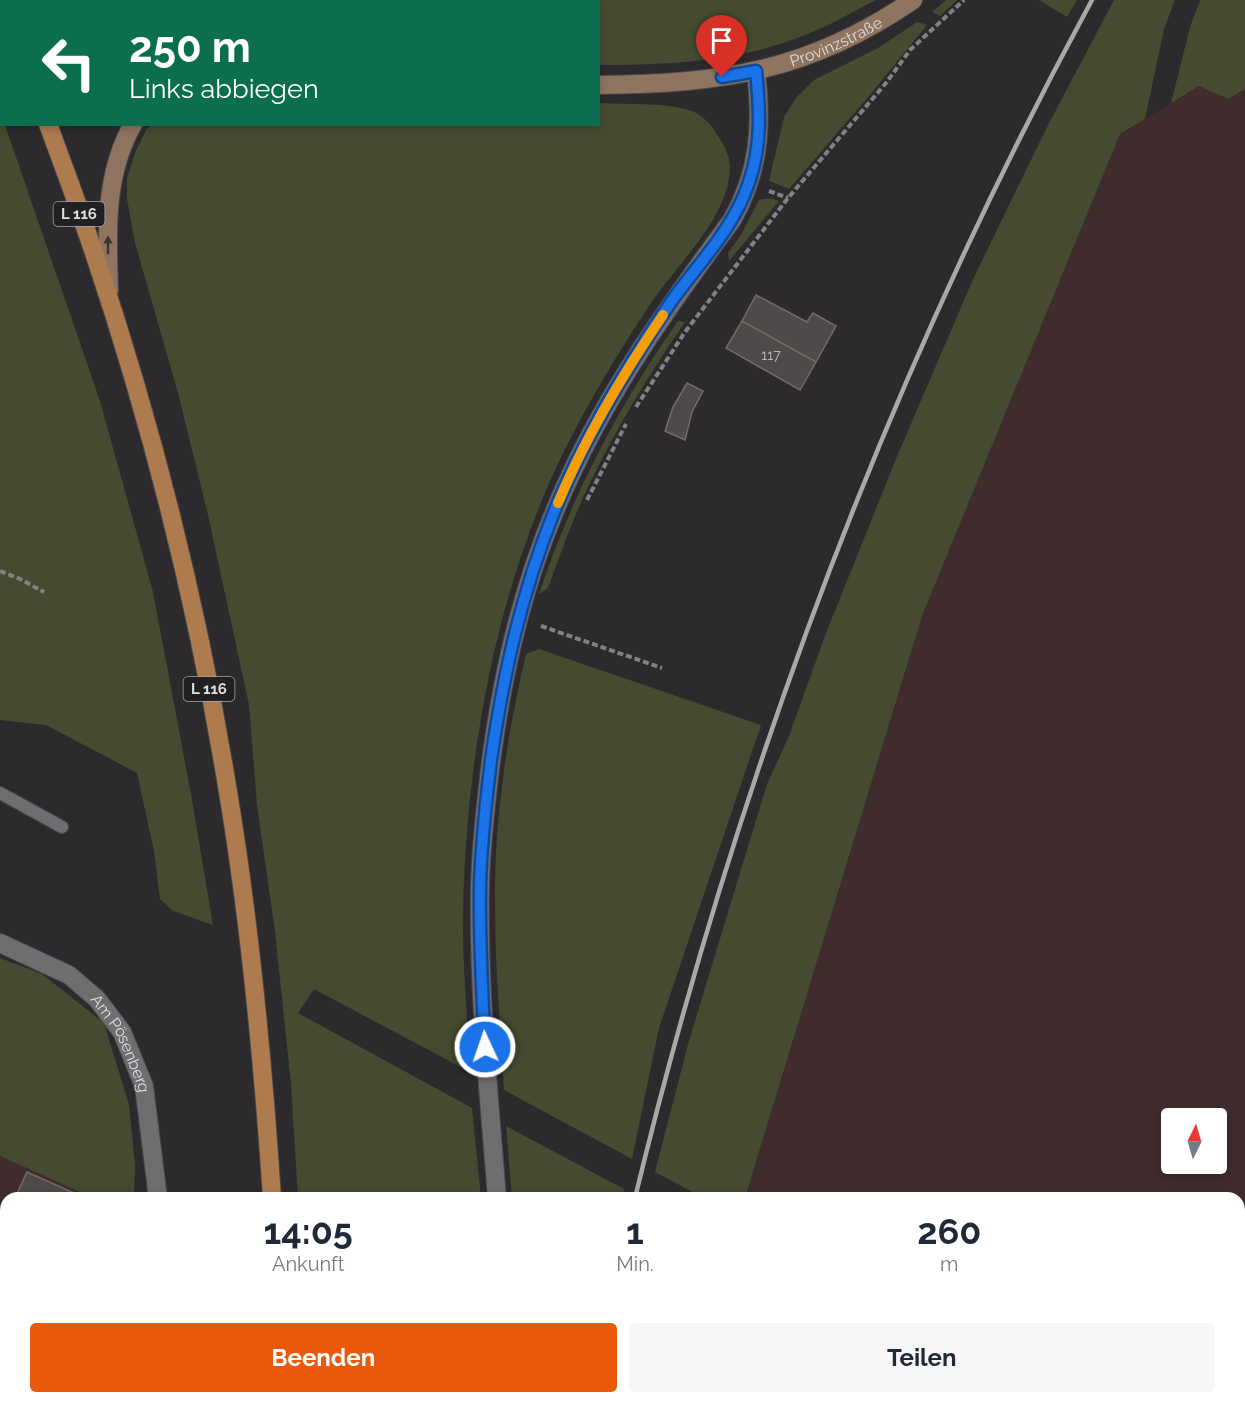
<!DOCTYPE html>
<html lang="de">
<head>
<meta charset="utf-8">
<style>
  :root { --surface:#fff; --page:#f6f6f7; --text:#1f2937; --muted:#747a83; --accent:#ea580c }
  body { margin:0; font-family:Raleway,sans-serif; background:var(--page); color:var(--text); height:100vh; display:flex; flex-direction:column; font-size:22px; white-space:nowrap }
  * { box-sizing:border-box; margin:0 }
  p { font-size:20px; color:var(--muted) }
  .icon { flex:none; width:33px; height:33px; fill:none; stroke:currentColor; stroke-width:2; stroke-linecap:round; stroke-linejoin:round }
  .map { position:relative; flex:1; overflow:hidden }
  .drawer { position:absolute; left:0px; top:1192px; width:1245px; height:212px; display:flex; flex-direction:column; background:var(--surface); border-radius:18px 18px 0 0; box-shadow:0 3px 9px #0003 }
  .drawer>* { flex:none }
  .top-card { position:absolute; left:0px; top:0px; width:600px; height:126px; box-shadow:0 3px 9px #0003; background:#0b6e4f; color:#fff; overflow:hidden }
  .needle { width:39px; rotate:5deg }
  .tools { position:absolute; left:1161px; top:1108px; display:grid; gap:12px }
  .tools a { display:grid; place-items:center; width:66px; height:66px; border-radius:6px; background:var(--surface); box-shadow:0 3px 9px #0003; font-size:30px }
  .pin { position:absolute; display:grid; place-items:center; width:51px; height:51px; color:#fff; margin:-62px -26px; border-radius:50% 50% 50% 0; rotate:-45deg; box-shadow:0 0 6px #0007 }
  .pin .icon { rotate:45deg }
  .me { position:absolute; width:66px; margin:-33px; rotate:357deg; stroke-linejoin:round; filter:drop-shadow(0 0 4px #0008) }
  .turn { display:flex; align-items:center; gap:21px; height:126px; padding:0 30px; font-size:27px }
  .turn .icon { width:78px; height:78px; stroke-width:2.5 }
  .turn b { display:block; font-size:42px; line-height:51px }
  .eta { display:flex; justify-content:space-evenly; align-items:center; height:102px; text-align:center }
  .eta b { font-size:36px; font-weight:700; line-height:42px }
  .primary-button { display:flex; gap:12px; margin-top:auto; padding:12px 30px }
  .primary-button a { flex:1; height:69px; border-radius:6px; background:var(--accent); color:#fff; font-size:24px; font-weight:700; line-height:69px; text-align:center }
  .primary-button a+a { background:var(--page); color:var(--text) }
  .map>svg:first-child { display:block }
  .industrial { fill:#402c2d; fill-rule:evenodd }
  .green { fill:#444b30 }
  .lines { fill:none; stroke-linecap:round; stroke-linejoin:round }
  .stream { stroke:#748598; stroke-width:8 }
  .building { fill:#4e4a49; stroke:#706c6a; stroke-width:1.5 }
  .lane-casing { stroke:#49474a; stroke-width:14 }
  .street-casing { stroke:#49474a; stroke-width:20 }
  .secondary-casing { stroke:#49474a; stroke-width:20 }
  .primary-casing { stroke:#49474a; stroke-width:20 }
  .path { stroke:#828183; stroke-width:4; stroke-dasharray:6 3; stroke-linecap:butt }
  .lane { stroke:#706d71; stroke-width:12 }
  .street { stroke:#706d71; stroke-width:18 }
  .secondary { stroke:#8f7460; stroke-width:18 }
  .primary { stroke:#ae7b4e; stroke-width:18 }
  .rail { stroke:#a8a7a9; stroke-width:4.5 }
  .oneway { fill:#3d3532 }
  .route-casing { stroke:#114b97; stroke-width:15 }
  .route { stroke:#1a73e8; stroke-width:10 }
  .slow { stroke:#f59e0b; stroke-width:10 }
  .labels { text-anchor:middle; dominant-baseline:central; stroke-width:6; stroke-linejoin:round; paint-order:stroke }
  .number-label { font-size:14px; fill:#bab8ba }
  .shield { fill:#222023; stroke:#a6a4a7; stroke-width:1.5 }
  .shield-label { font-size:15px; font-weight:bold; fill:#dedddf }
  .street-label { font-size:16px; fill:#dedddf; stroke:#222023 }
</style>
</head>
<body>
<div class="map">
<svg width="1245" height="1403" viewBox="0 0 1245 1403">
  <rect width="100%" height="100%" fill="#2c2a2d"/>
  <path class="industrial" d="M1199,86L1228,99L1245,89V1403H693L694,1398H1239V1198H745L922,616L1120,134ZM1172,1119H1216V1164H1172Z
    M0,1156L96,1198H6V1398H114L113,1403H0Z"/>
  <path class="green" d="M39,0H876C854,11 833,24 810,33C745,61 669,65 599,65L598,2Z
    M946,0H957L940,16L932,12Z
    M1039,0H1077L1067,17Z
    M1114,0H1175L1164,29L1145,119L1120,134L922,616L745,1198H704L655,1172L688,1044L767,784L789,736L826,633L898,454L974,277L1048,125Z
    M1200,0H1245V89L1228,99L1199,86L1171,103L1190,27Z
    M917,22L927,25L869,96L789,189L769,181L784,117L796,98L814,80L878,48Z
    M599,103C628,105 661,102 689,110C702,114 712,125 718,136C724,144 730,157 730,167C729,218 678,263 651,303C616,356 582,412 555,470C493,605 466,764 463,913C462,965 468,1019 470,1072L314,989L298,1013L472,1108L481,1198H298L291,1084L275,932L257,805L249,705L208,515L178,393L135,243L127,199V178L135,153L146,130L151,125L598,124Z
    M0,111L2,124L5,125L100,401L153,592L191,794L213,925L173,911L160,899L154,851L137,773L46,725L0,720Z
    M770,198L779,201L729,261L728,253L742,233L759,200Z
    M678,321L685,322C650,373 618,425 591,481C574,515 561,552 548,588L539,594C571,497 620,403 678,321Z
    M539,649L761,725L659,1028L632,1159L504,1090C500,1028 495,965 495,903C494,820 507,735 526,654Z
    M0,958L42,974L104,1023L129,1105L135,1164L134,1198H94L0,1156Z
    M506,1126L624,1189L622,1198H512Z
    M309,1398H486V1403H309Z
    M517,1398H576L575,1403H517Z
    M604,1398H694L693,1403H603Z"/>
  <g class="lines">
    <path class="stream" d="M86,0L87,2"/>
  </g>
  <path class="building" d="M756,295L807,322L813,313L836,326L816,362L742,321Z
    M742,321L816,362L800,390L726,348Z
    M687,383L703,391L692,412L685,440L665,431L673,407Z
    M27,1172L85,1198H15Z
    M6,1218V1348L0,1345V1231Z"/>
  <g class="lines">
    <g class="lane-casing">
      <path id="lane" d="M0,793L62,827"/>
    </g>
    <g class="street-casing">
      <g id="street">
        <path id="s1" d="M0,943L69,975L97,999L122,1032L144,1086L158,1198"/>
        <path d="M497,1198C489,1095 478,990 480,886C481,844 486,802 491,761C504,664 525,575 566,485C609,389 670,304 732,220C760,171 762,125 756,71"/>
        <path d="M180,1398L181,1403"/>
        <path d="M502,1403V1398"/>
      </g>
    </g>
    <g class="secondary-casing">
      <g id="secondary">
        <path id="s2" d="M598,85C721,84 810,71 913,0"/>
        <path d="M109,290C107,233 104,175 133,124"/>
      </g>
    </g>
    <g class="primary-casing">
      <path id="primary" d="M1,0L2,2
        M48,124C129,338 190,560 227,786C250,922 263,1061 272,1198
        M280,1398L281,1403"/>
    </g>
    <path class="path" d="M769,191L788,198
      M636,407L685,332L788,198L886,83L910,50L964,0
      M587,500L626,424
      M0,571L20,579L44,592
      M541,626L662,668"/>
    <use href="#lane" class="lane"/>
    <use href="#street" class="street"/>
    <use href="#secondary" class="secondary"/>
    <use href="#primary" class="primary"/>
    <path class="rail" d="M635,1198C736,782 887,377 1092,0
      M589,1403L590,1398"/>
  </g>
  <defs><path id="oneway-solid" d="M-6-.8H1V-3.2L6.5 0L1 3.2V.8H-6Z" transform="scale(1.5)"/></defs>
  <use class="oneway" href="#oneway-solid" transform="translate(108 245) rotate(-90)"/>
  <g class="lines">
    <g class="route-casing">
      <path id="route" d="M485,1047C482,993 479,939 480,885C481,843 486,801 491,760C504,671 521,595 554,512C584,438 626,368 671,302C698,264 733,229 748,185C762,147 760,110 756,71L722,77"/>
    </g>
    <use href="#route" class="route"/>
    <path class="slow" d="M558,503C586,436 623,374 663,315"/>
  </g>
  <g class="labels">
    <g class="number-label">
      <text x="771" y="355">117</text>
    </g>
    <g class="shield">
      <rect x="53.5" y="202" width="51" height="24" rx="4.5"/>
      <rect x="183.5" y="677" width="51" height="24" rx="4.5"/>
    </g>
    <g class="shield-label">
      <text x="79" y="214">L 116</text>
      <text x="209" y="689">L 116</text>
    </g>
    <g class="street-label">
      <text stroke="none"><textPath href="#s2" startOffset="244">Provinzstraße</textPath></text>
      <text stroke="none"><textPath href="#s1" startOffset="164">Am Pösenberg</textPath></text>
    </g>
  </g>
</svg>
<div class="tools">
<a><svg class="needle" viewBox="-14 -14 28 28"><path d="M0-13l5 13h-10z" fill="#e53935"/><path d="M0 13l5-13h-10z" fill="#747a83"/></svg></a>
</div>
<div class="pin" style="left:722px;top:77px;background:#d93025"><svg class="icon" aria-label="arrive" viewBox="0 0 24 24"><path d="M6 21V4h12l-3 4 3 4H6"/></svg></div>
<svg class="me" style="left:485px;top:1047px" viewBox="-20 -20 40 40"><circle r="17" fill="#1a73e8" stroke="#fff" stroke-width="3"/><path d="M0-11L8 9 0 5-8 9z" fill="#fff"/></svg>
<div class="top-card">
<div class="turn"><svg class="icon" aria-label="left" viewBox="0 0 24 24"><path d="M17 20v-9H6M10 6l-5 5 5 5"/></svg><div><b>250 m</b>Links abbiegen</div></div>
</div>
<section class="drawer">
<div class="eta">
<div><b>14:05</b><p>Ankunft</p></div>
<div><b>1</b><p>Min.</p></div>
<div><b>260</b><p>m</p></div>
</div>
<div class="primary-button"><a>Beenden</a><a>Teilen</a></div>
</section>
</div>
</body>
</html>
